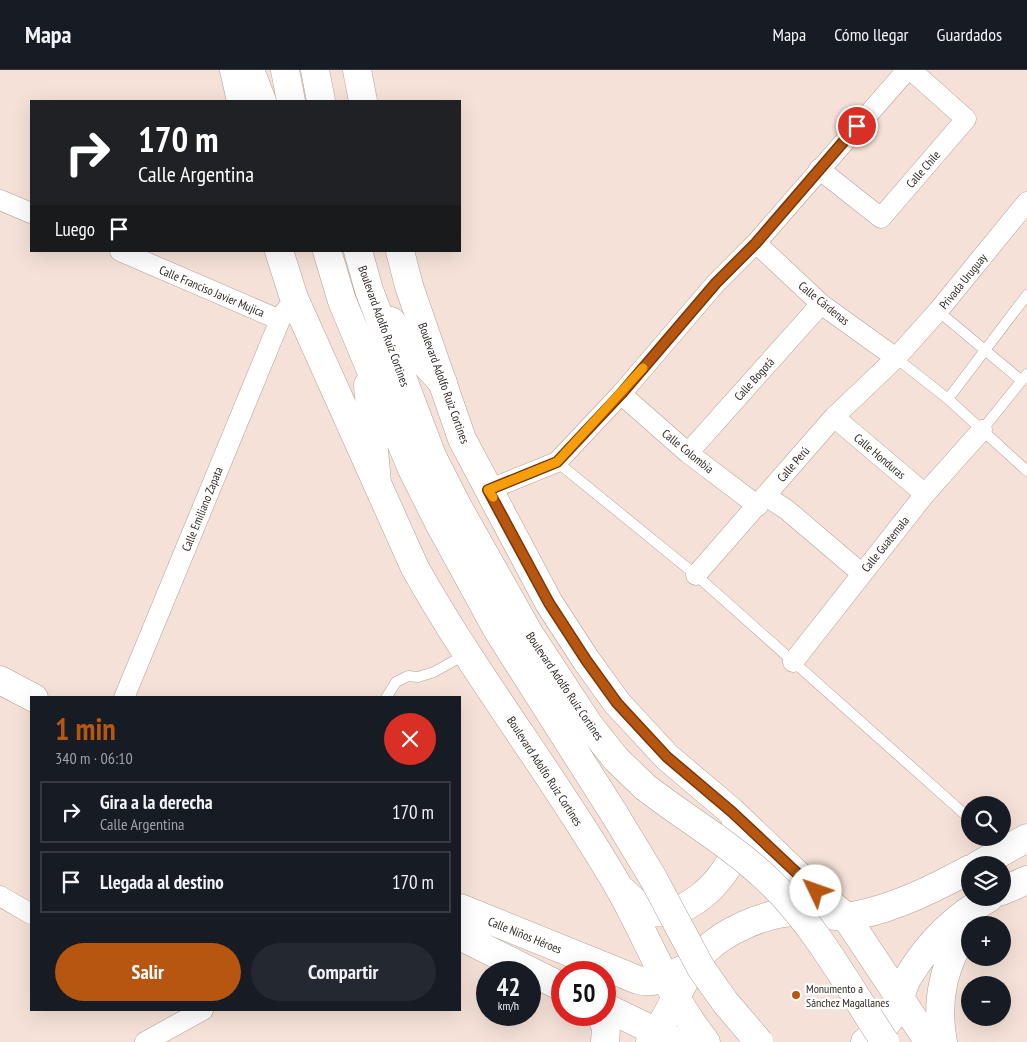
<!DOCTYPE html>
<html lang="es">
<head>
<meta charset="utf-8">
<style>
  :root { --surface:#171b24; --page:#242831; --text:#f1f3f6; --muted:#9ea1a6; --line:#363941; --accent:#b65611 }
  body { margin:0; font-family:"PT Sans Narrow",sans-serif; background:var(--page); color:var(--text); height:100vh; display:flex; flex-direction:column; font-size:19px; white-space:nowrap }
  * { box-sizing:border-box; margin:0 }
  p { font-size:16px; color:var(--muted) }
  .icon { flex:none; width:28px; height:28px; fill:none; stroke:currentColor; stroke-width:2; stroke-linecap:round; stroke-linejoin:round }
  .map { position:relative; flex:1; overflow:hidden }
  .drawer { position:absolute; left:30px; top:626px; width:431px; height:315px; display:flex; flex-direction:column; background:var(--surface); border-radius:0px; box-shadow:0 5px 20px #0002 }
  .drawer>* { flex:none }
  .banner { position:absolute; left:30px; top:30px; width:431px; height:152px; border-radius:0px; box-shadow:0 5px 20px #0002; background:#202124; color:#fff; overflow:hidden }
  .fabs { position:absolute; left:961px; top:726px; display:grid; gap:10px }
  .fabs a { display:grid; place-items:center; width:50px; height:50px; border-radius:50%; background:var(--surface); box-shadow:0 5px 20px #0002; font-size:25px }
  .speed { position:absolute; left:476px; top:891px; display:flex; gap:10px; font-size:25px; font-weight:700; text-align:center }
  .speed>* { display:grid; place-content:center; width:65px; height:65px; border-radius:50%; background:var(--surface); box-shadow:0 5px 20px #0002; line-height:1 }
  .speed small { font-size:12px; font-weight:400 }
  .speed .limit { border:8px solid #d22; background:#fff; color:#111 }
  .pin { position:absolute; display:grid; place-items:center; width:42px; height:42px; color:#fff; margin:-21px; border:2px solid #fff; border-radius:50%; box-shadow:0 1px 5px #0007 }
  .me { position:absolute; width:55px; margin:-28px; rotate:312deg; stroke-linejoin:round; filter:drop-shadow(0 0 4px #0008) }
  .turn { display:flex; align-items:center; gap:18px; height:105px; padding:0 25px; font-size:22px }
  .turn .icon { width:65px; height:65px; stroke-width:2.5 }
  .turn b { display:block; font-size:35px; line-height:42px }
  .then { display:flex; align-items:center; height:48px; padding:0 25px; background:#0003; gap:10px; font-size:19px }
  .round { display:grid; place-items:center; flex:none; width:52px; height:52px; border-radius:26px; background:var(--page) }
  .summary { display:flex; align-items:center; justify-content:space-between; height:85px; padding:0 25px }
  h1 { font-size:30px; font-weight:700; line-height:38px; color:var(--accent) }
  .button { display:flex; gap:10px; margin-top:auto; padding:10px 25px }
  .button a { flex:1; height:58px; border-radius:30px; background:var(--accent); color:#fff; font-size:20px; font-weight:700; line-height:58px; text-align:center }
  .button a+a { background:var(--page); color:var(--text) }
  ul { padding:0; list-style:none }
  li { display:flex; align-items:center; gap:15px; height:62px; margin:0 10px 8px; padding:0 15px; border:2px solid var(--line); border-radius:0px }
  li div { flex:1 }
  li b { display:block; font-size:19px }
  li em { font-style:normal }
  header { display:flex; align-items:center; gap:30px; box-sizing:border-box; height:70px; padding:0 25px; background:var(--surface); border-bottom:1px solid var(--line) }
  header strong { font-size:24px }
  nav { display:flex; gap:28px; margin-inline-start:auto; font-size:18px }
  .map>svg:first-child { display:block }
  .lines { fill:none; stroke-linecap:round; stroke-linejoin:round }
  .service-casing { stroke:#b4a197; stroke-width:11 }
  .minor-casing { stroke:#b4a197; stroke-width:21 }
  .secondary-casing { stroke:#b4a197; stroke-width:29 }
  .primary-casing { stroke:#b4a197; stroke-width:29 }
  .trunk-casing { stroke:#b4a197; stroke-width:29 }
  .service { stroke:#fff; stroke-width:10 }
  .minor { stroke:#fff; stroke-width:20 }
  .secondary { stroke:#fff; stroke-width:28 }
  .primary { stroke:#fff; stroke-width:28 }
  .trunk { stroke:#fff; stroke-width:28 }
  .trunk-bridge-casing { stroke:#b4a197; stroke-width:29; stroke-linecap:butt }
  .trunk-bridge { stroke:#fff; stroke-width:28 }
  .route-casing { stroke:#76380b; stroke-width:12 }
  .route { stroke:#b65611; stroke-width:9 }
  .slow { stroke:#f59e0b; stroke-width:9 }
  .poi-dot { fill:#b65611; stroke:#fff; stroke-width:2 }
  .labels { text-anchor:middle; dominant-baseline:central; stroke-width:4.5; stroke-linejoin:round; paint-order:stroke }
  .street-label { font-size:12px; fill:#302925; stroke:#fff }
  .poi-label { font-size:12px; fill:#302925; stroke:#fff; text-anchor:start }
</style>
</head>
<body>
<header>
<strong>Mapa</strong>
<nav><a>Mapa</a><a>Cómo llegar</a><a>Guardados</a></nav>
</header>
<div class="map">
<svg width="1027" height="972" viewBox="0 0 1027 972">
  <rect width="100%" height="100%" fill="#f5e1d7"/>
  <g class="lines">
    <g class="service-casing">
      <path id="service" d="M938,241L1022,311
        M896,288L948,329L1027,401
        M948,329L1027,225
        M982,360L1027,304
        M557,392L696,505L970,749
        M386,628L396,612L408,606L418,607L434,602L466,584"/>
    </g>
    <g class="minor-casing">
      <path id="minor" d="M819,99L881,148L966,49L911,0
        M0,130L31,143
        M756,173L821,234L896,288
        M120,181L280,250L286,240
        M621,324L688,383L758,436
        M834,347L925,424
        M688,383L821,234
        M488,420L557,392L621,324L716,213L756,173L907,0
        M766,426L787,440L861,503
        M696,505L834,347L896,288L938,241L1027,132
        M793,592L925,424L982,360
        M124,628L280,250
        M0,826L31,844
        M145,972L203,940"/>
    </g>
    <g class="secondary-casing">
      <path id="secondary" d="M234,0L241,31
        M357,0L363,31
        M279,181L294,228L415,498C476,607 554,706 617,814C647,866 668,925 706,972
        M400,181L409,216L462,369L549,533L586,590L617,633L667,687L732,742L801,808L846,847L929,972
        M0,610L34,628
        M623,821C631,829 640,838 651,841C684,851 725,811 735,781C737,775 736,765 735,758
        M460,838L638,910C655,914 667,907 682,900
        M460,866L562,917
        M605,937L677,972"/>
    </g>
    <g class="primary-casing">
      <path id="primary" d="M978,795L1027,768
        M1002,821L1027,810
        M601,945L606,958L605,972
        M650,972C671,945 682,906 705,881C724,861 766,843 794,842C816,841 836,850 858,845C897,837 935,818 970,799
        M865,972C877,963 889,954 896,939C901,929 902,917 908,907C928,874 956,846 989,828
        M943,972C935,931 944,889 970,856"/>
    </g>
    <g class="trunk-casing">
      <path id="trunk" d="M250,0L262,31
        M285,0L291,31
        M315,0L321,31
        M327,181L342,231L412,399L439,453L498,561L615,745
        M358,181L369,220L432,386L459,439L530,565L589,655L616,689L645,717
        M391,251L409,276L443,313
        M368,315L377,413"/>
    </g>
    <use href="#service" class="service"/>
    <use href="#minor" class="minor"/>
    <use href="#secondary" class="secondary"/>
    <use href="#primary" class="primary"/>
    <use href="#trunk" class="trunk"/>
    <g class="trunk-bridge-casing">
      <path id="trunk-bridge" d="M645,717C685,748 730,774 767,809C816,855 848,916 885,972
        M615,745L653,808L701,898L725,932L759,972"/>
    </g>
    <use href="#trunk-bridge" class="trunk-bridge"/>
  </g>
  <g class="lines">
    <g class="route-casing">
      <path id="route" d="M816,821L732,742L667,687L617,633L586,590L549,533L488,420L557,392L621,324L716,213L756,173L857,56"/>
    </g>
    <use href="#route" class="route"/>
    <path class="slow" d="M493,427L488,420L557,392L643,298"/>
  </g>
  <circle class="poi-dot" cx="796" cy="925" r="5"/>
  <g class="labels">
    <g class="street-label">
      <text transform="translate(923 99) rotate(-49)">Calle Chile</text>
      <text transform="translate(963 211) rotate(-51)">Privada Uruguay</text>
      <text transform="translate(212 221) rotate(23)">Calle Franciso Javier Mujica</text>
      <text transform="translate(824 233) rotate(39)">Calle Cárdenas</text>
      <text transform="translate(384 256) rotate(70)">Boulevard Adolfo Ruíz Cortines</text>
      <text transform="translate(754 309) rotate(-48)">Calle Bogotá</text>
      <text transform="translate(444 313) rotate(70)">Boulevard Adolfo Ruiz Cortines</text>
      <text transform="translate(688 381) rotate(39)">Calle Colombia</text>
      <text transform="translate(880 386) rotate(40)">Calle Honduras</text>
      <text transform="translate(793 394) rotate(-49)">Calle Perú</text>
      <text transform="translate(202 439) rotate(-68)">Calle Emiliano Zapata</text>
      <text transform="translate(885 474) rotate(-51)">Calle Guatemala</text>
      <text transform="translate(565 616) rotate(56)">Boulevard Adolfo Ruíz Cortines</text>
      <text transform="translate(545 701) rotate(57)">Boulevard Adolfo Ruiz Cortines</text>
      <text transform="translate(525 865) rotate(22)">Calle Niños Héroes</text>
    </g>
    <g class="poi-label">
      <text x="806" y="918">Monumento a<tspan x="806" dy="14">Sánchez Magallanes</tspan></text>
    </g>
  </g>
</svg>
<div class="fabs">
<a><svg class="icon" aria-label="search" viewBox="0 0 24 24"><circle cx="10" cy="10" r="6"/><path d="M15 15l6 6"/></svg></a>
<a><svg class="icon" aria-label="layers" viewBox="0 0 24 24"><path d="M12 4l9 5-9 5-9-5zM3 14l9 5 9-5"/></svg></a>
<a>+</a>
<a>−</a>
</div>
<div class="speed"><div>42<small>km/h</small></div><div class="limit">50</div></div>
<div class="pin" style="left:857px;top:56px;background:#d93025"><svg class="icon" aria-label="arrive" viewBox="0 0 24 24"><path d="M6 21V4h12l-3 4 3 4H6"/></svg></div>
<svg class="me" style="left:816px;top:821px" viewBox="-20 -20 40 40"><circle r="19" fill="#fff"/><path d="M0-13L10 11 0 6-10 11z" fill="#b65611"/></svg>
<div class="banner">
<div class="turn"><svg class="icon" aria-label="right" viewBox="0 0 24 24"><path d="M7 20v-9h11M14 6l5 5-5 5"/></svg><div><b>170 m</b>Calle Argentina</div></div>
<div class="then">Luego<svg class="icon" aria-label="arrive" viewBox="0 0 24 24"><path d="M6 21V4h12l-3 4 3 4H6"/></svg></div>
</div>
<section class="drawer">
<div class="summary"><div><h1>1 min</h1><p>340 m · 06:10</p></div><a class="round" style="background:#d93025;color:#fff"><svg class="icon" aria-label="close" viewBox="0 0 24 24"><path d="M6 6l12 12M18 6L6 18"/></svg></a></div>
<ul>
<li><svg class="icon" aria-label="right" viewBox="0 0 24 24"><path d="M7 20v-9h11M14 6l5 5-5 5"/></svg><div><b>Gira a la derecha</b><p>Calle Argentina</p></div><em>170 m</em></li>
<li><svg class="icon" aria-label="arrive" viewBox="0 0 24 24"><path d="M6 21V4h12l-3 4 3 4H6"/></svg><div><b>Llegada al destino</b></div><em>170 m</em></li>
</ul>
<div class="button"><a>Salir</a><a>Compartir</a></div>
</section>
</div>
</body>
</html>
